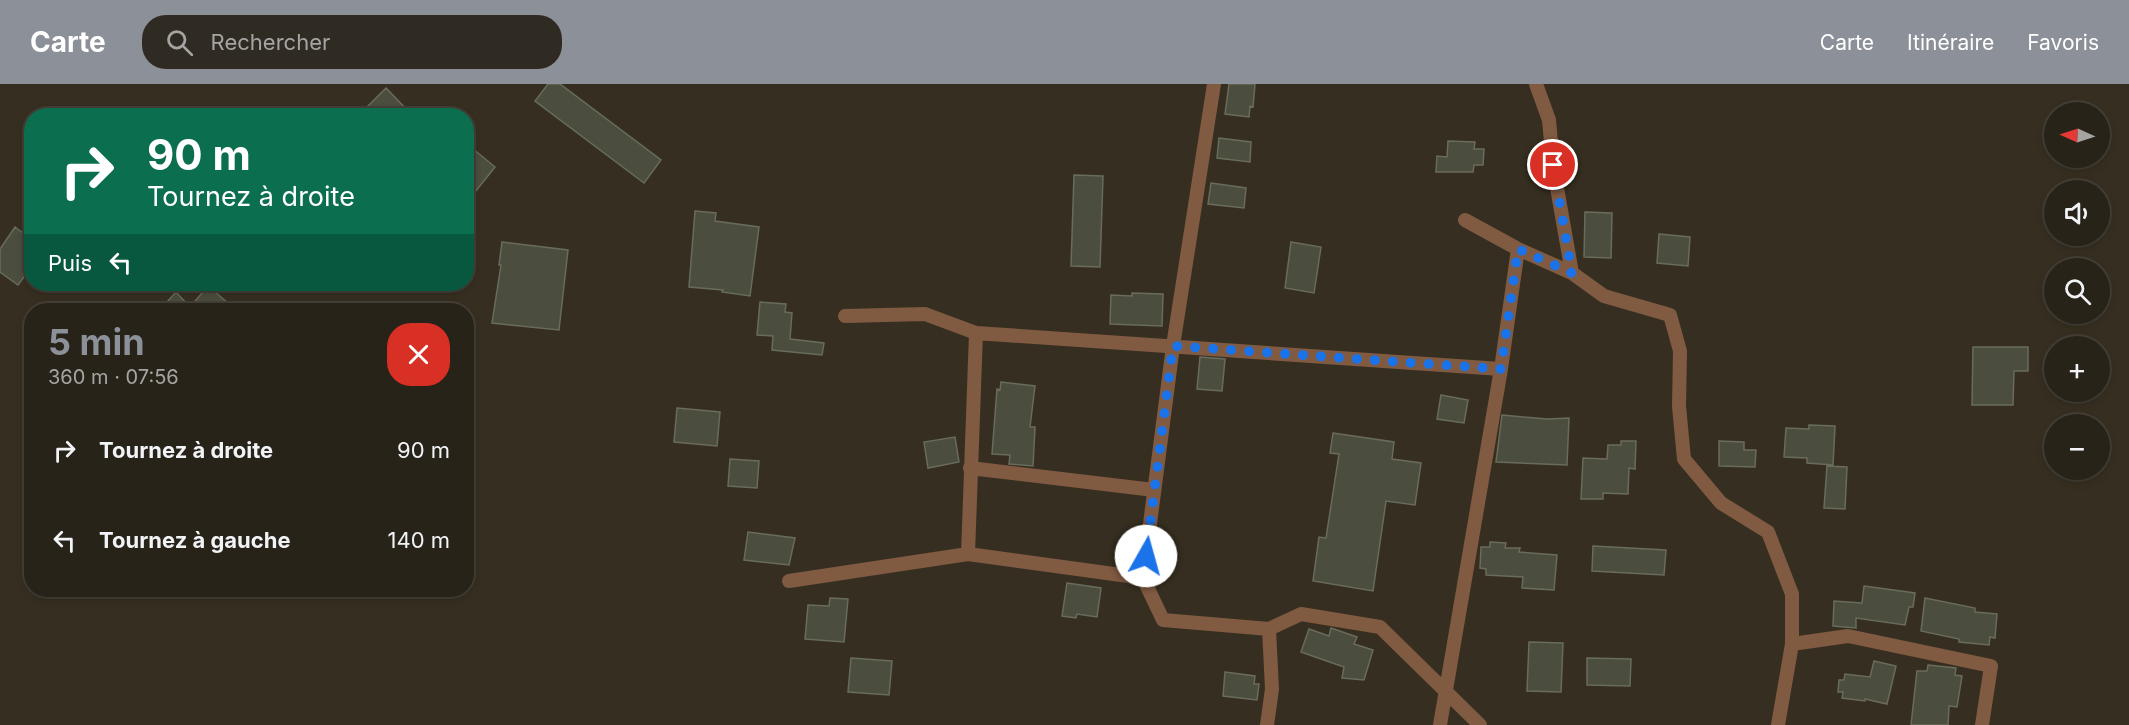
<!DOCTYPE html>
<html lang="fr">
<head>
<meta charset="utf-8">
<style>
  :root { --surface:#282319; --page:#302b22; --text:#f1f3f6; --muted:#a5a4a2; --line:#444038; --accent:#8c9099 }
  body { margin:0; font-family:Inter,sans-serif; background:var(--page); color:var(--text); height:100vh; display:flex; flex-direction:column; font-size:22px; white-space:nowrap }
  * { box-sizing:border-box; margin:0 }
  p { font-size:20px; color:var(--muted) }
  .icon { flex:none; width:33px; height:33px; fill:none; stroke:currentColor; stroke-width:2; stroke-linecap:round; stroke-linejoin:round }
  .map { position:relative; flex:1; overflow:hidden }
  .side { position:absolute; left:24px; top:219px; width:450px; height:294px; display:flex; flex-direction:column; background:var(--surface); border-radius:24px; box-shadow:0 3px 9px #0003,0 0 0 2px var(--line) }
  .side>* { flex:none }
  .banner { position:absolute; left:24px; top:24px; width:450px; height:183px; border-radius:24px; box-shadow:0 3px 9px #0003,0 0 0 2px var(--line); background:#0b6e4f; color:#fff; overflow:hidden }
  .needle { width:39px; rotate:273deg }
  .controls { position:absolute; left:2044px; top:18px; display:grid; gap:12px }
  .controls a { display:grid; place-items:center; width:66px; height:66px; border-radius:50%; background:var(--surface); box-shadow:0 3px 9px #0003,0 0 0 2px var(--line); font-size:30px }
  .pin { position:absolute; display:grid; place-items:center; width:51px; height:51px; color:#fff; margin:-26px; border:3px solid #fff; border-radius:50%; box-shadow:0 2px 6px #0007 }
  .me { position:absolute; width:66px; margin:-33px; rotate:7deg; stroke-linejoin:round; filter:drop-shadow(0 0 4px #0008) }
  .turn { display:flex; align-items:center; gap:21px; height:126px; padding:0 24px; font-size:27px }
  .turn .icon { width:78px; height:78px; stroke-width:2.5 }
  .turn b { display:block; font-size:42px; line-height:51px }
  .then { display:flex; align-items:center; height:57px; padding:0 24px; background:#0003; gap:12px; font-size:22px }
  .round { display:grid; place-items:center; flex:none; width:63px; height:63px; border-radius:24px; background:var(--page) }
  .head { display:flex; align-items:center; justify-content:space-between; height:102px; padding:0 24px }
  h1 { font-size:36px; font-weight:700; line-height:45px; color:var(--accent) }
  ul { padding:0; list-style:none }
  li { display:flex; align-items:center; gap:18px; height:90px; padding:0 24px }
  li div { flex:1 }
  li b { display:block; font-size:22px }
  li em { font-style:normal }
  header { display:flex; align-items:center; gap:36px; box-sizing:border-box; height:84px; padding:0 30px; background:var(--accent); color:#fff }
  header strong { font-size:28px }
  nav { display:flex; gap:33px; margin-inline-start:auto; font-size:21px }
  .search { width:420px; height:54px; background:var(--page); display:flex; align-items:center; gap:15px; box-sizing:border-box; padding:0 21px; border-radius:24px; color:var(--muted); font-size:22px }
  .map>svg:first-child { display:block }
  .building { fill:#4b4d3e; stroke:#696b5b; stroke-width:1.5 }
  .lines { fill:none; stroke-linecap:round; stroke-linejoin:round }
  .minor { stroke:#815a42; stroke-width:14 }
  .route { stroke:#1a73e8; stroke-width:10; stroke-dasharray:0 18 }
</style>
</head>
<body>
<header>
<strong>Carte</strong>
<div class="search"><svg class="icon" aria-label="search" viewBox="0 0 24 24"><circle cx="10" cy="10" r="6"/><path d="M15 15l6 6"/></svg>Rechercher</div>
<nav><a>Carte</a><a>Itinéraire</a><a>Favoris</a></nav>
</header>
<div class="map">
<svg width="2129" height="641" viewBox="0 0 2129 641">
  <rect width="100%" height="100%" fill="#362f21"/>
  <path class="building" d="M548,0H560L661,76L644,99L535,17Z
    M1229,0H1255L1253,23L1250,22L1249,33L1225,30Z
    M386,4L413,32H358Z
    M1219,54L1251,58L1250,78L1217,74Z
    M1448,57L1475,58L1474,65H1484L1483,81H1474L1473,88H1436L1437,72L1447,73Z
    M466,59L495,83L475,108L466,101Z
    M1074,91L1103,92L1100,183L1071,182Z
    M1211,99L1246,104L1244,124L1208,120Z
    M695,127L716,129L715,137L759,143L750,212L722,208L723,206L689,203Z
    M1585,128L1612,129L1611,174L1584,173Z
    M32,137V182L18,201L0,188V165L15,143L23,149Z
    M1659,150L1690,153L1688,182L1657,179Z
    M502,158L568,166L559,246L492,239L501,181H499Z
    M1291,158L1321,163L1314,209L1285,204Z
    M208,202L228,219L221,226H171L165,220L176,208L190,223Z
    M1132,209L1163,210L1162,242L1110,240L1111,211L1132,212Z
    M760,218L786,220L785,228L792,229L790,255L824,259L822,271L772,266L773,252L757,251Z
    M1973,263H2028V287H2014L2013,321H1972Z
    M1200,273L1225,275L1222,307L1197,305Z
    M1001,298L1035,302L1030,343H1035L1033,382L1009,380L1010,371L992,370L997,305L1000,306Z
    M1441,311L1468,316L1464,339L1437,335Z
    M677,324L720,328L717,362L674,358Z
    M1502,331L1547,335L1569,334L1567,381L1496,378Z
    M1809,341L1835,342L1833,381L1807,379V374L1784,373L1786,344L1809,345Z
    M1333,349L1394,358L1392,375L1421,379L1415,421L1386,417L1373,507L1313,497L1319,453L1326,454L1339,370L1330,369Z
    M955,353L959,378L928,384L924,358Z
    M1621,357H1636L1635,385L1629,384L1628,410L1603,409V415H1581L1583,374L1607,375L1608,361H1621Z
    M1719,357L1744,358V366H1756L1755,383L1719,382Z
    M730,375L759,377L757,404L728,402Z
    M1827,382L1847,383L1845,425L1824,424Z
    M748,448L795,454L789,481L744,476Z
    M1490,458L1506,459L1505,464H1520L1519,468L1557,471L1554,506L1522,504L1523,493L1486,491V485L1480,484L1481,463H1490Z
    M1593,462L1666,466L1664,491L1592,487Z
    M1067,499L1101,504L1097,533L1077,530L1076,534L1062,532Z
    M1864,502L1915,509L1913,523H1909L1905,541L1856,534V544L1833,542L1834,517L1862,519Z
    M830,514L848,515L844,558L805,555L808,521L829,522Z
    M1925,514L1975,524V528L1997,530L1995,554L1990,553L1989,561L1959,558V555L1921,547Z
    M1331,544L1357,553L1354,560L1373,566L1364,596L1342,594L1344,583L1301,568L1309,545L1329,552Z
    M1529,558L1563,559L1561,608L1527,607Z
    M851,574L892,577L889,611L848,608Z
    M1587,574L1631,575L1630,602L1587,601Z
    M1874,577L1896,582L1887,620L1865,615V617L1842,614L1843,608H1838L1839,596H1844L1845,590L1870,593Z
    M1928,581L1956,584L1955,591L1962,592L1957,623L1949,622L1948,641H1911L1917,587H1927Z
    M1225,588L1255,592L1254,600H1259L1257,616L1223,612Z"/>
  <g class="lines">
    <path class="minor" d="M1214,0L1173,262L1143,494L1163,536L1269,545L1301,530L1380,543L1480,641
      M1536,0L1549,36L1553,81L1572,189
      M1465,136L1518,165L1572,189L1604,212L1670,231L1680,267L1679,322L1684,375L1721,419L1768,448L1792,510V560L1778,641
      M845,232L925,230L976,249L1501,285
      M970,384L1154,406
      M968,470L976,249
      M789,497L968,470L1143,494
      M1792,560L1848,552L1991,582L1982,641
      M1267,641L1272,605L1269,545
      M1440,641L1501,285L1518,165"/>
  </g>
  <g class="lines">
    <path class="route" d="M1146,472L1173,262L1501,285L1518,165L1572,189L1553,81"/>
  </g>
</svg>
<div class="controls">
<a><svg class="needle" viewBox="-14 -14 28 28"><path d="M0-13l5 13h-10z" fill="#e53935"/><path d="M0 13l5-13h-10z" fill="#a5a4a2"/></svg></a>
<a><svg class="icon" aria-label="sound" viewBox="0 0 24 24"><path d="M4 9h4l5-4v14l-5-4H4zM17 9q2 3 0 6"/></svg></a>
<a><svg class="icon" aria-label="search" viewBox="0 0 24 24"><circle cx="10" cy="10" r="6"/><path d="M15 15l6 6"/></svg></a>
<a>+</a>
<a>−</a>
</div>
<div class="pin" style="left:1553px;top:81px;background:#d93025"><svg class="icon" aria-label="arrive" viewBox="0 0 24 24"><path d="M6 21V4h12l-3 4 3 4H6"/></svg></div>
<svg class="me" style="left:1146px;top:472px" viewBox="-20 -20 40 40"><circle r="19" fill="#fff"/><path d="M0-13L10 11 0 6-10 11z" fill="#1a73e8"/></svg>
<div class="banner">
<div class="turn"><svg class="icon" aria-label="right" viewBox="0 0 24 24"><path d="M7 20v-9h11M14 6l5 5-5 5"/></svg><div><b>90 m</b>Tournez à droite</div></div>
<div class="then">Puis<svg class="icon" aria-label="left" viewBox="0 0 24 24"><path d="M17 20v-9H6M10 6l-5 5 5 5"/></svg></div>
</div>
<section class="side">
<div class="head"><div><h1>5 min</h1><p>360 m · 07:56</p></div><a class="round" style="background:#d93025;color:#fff"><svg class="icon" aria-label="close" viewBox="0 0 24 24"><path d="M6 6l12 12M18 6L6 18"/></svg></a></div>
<ul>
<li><svg class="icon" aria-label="right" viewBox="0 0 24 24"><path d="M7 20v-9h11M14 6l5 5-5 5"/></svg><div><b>Tournez à droite</b></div><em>90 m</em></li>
<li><svg class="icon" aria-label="left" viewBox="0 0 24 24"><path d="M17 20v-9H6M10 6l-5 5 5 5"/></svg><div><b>Tournez à gauche</b></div><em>140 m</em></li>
</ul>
</section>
</div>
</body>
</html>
